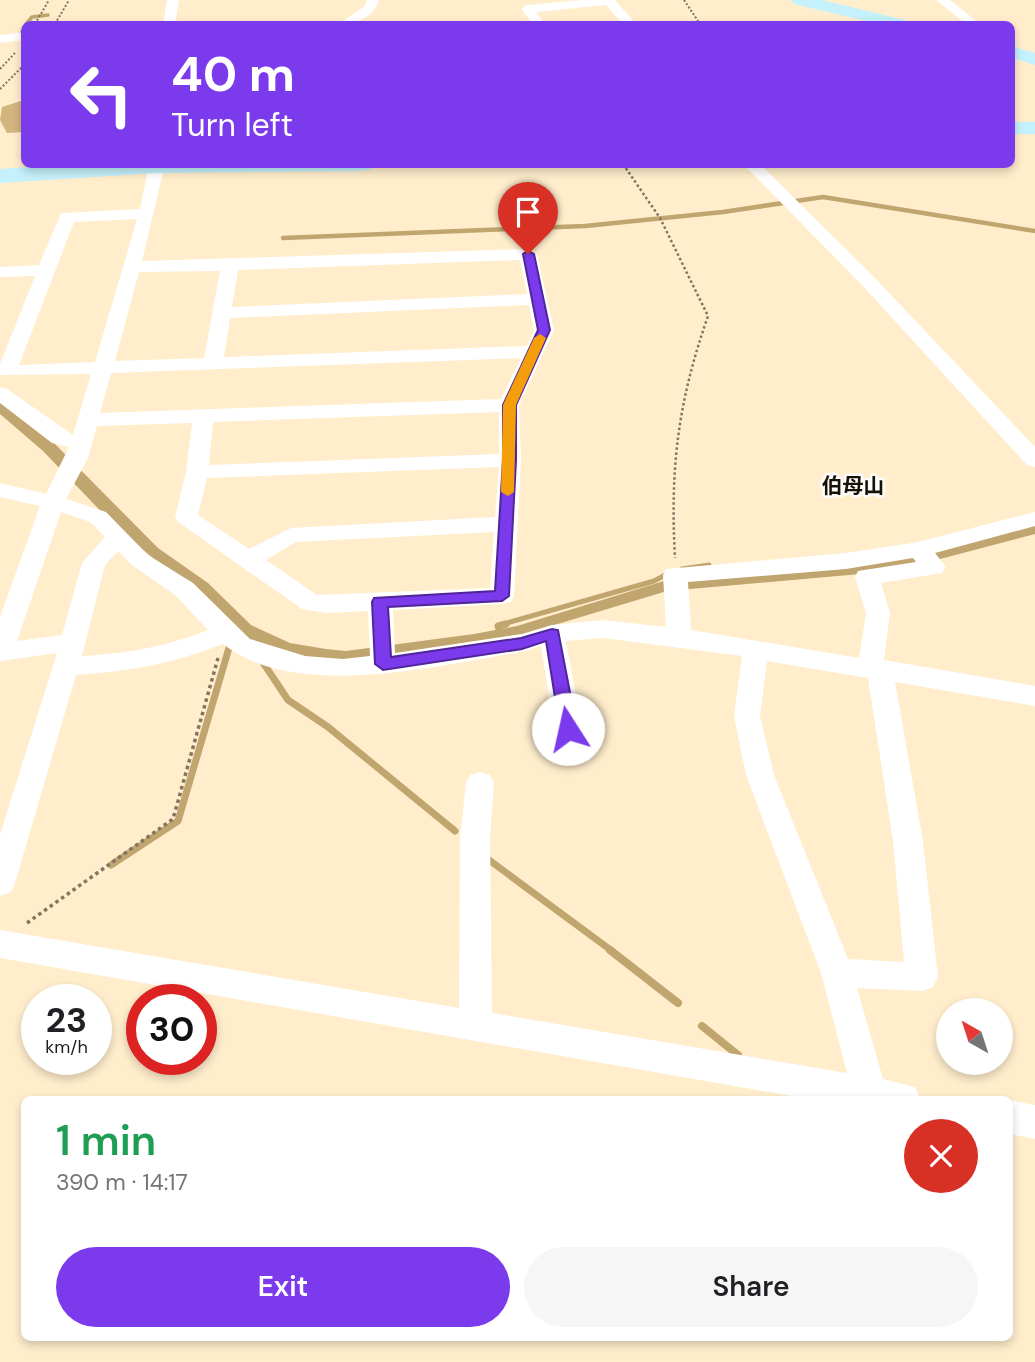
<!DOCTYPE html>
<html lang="en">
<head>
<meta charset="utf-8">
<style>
  :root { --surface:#fff; --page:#f6f6f6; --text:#202124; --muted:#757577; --accent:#7c3aed }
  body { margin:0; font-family:"DM Sans","Noto Sans JP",sans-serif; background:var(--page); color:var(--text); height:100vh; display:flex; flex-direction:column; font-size:26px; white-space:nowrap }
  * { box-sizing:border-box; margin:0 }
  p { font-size:23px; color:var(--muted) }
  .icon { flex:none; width:38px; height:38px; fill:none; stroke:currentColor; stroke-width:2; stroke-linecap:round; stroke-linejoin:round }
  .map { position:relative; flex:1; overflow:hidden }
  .sheet { position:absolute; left:21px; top:1096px; width:992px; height:245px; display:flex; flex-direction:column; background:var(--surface); border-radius:10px; box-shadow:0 4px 10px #0003 }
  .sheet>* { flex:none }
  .banner { position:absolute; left:21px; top:21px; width:994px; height:147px; border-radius:10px; box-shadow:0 4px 10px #0003; background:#7c3aed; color:#fff; overflow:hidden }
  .needle { width:46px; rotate:321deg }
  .controls { position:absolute; left:936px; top:998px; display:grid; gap:14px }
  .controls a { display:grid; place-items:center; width:77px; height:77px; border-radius:50%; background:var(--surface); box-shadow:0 4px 10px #0003; font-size:35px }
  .speed { position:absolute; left:21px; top:984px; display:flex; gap:14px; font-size:35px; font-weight:700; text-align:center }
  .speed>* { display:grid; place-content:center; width:91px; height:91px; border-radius:50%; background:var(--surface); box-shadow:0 4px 10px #0003; line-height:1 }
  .speed small { font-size:18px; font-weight:400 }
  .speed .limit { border:10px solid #d22; background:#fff; color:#111 }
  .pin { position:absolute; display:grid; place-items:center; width:60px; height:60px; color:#fff; margin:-72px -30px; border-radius:50% 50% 50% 0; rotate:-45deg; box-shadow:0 0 7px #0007 }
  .pin .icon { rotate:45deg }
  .me { position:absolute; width:77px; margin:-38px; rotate:350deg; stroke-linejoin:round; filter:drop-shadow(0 0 5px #0008) }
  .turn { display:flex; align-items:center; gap:24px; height:147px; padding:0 35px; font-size:32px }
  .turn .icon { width:91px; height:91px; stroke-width:2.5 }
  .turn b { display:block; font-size:49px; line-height:60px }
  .round { display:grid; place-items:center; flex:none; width:74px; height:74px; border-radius:37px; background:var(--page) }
  .headline { display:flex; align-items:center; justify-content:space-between; height:119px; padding:0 35px }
  h1 { font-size:42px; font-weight:600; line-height:52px; color:#1e9e55 }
  .action { display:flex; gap:14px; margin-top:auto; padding:14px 35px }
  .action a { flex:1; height:80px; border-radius:42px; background:var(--accent); color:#fff; font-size:28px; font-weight:600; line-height:80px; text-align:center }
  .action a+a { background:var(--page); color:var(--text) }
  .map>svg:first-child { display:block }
  .forest { fill:#d1b47e }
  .water { fill:#c1a56f }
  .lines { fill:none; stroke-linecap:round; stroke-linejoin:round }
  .stream-far4 { stroke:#c1a56f; stroke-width:3.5 }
  .stream-far3 { stroke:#c1a56f; stroke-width:4.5 }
  .stream-far2 { stroke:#c1a56f; stroke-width:5 }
  .stream-far1 { stroke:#c1a56f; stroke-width:7 }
  .stream { stroke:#c1a56f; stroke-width:8 }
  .path-far2 { stroke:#827661; stroke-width:2; stroke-dasharray:2 2; stroke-linecap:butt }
  .path-far1 { stroke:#827661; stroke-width:2.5; stroke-dasharray:2.5 2.5; stroke-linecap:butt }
  .path { stroke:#827661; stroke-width:3.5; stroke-dasharray:3.5 3.5; stroke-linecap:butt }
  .street { fill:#fff; fill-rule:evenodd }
  .secondary { fill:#c5f1fd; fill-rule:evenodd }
  .route { fill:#7c3aed; stroke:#51269a; stroke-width:2 }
  .slow { fill:#f59e0b }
  .labels { text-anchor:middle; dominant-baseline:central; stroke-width:5; stroke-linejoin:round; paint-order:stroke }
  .neighbourhood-label { font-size:21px; font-weight:bold; fill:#161005; stroke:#fcfcfc }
</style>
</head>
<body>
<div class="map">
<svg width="1035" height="1362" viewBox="0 0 1035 1362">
  <rect width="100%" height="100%" fill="#ffedcc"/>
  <path class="forest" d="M24,100V132L7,133L0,120L2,107Z"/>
  <path class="water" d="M0,399L47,436L158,548L208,583L251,625L290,643L326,649L346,651L474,634L517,626L664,581L807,568L1035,522V534L925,563L860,574L667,591L505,640L364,662L320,661L252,642L116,527L43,451L0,414Z"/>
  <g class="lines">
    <path class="stream-far4" d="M26,24L32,17L48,15
      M0,37L20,35L24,29"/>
    <path class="stream-far3" d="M283,238L585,226L723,212L823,197L1035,231"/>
    <path class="stream-far2" d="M682,569L709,565
      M500,625L654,581L671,572"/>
    <path class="stream-far1" d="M501,634L498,626L506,624
      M264,664L288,700L328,727L455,831
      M485,857L612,951
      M111,865L178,821L231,641"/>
    <path class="stream" d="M610,950L678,1003
      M702,1026L738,1055"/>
    <path class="path-far2" d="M684,0L700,24
      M35,24L49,0
      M55,24L69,0
      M0,69L15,53
      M0,89L24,65"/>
    <path class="path-far1" d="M623,164L660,218L708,316C678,402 670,467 675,558"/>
    <path class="path" d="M27,923L173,819L218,658"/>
    <path class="street" d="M167,0H179L175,24H163Z
      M367,0H379C373,18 356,24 338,24L364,7Z
      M581,0H615L636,24H623L606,5L536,12L545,24H533L521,9L527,5Z
      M936,0H950L980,24H966Z
      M24,32V40L0,43V35Z
      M149,164H165L142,261L528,249L537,254L554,330L519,405L521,460L514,596L511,602L502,604L393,610L395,653L522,634L552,625L603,620L666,627L663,575L666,569L846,553L918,542L1035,512V526L935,553L946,567L942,573L881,583L890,613L884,660L1035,686V706L895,682L923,841L938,977L933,987L922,991L857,988L883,1079L915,1087L920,1099H809L0,958V930L459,1008L460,838L466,783L470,775L480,772L490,775L494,783L490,838L492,1013L847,1073L821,973L746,775L734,716L742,656L603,638L566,641L582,729L578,736L568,739L558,736L554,729L541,646L522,652C437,665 296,702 223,644C171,664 132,671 76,675L15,883L11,892L0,896V835L57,653L0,661V617L40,506L0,497V483L46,494L69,447L52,443L0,403V387L7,389L73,435L91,374L0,375V364L35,276L0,277V267L39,265L61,213L140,209ZM137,219L95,362L19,365L74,222ZM520,260L527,294L232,307L238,270ZM220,271L204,358L115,361L139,272ZM529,305L534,330L527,346L224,357L230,318ZM521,358L501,399L100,413L111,373ZM499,412V454L209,465L213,422ZM192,423L186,472L175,517L178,522L302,609L328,613L368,611L370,656L343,659L305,656L250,639L193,583L148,555L106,512L66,499L88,458L97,426ZM499,467L495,517L291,528L249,549L198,515L207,478ZM61,512L90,522L105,537L82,563L62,635L17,641ZM494,532L490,588L317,595L266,560L296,542ZM118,551L132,565L175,595L208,630C164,647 130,653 82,656L105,565ZM913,558L916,562L858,571L855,577L866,613L859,658L691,630L688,582L846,569ZM767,661L868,678L893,841L904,962L848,959L774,775L760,716Z
      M743,164H760L873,276L1035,447V467L1027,465L861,284Z
      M1010,1100L1035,1105V1139L1010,1134Z"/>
    <path class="secondary" d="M791,0H822L905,20L908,24H879L794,4Z
      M1012,46L1035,53V65L1012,58Z
      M1012,122H1035V134H1012Z
      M75,164H374L371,169L363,171L157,173L0,183V169Z"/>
  </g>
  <path class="route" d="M528,251L534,254L550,330L516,405V460L509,596L502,601L388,607L391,657L521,638L552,629L558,630L577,729L568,735L560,729L546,641L522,649L383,670L375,664L372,602L374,598L495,591L503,460V405L538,330L523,254Z"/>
  <path class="slow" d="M540,334L546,338L516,405L514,492L508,496L501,492L503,405L534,338Z"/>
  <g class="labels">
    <g class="neighbourhood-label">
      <text x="853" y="486">伯母山</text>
    </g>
  </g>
</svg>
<div class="controls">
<a><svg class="needle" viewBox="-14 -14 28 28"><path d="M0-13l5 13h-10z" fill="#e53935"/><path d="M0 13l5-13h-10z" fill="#757577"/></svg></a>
</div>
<div class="speed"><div>23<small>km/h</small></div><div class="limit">30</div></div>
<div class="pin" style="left:528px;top:254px;background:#d93025"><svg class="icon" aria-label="arrive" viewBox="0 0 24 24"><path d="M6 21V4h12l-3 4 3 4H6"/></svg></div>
<svg class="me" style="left:568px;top:729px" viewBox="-20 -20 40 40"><circle r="19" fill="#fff"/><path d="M0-13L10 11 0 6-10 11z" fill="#7c3aed"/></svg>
<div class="banner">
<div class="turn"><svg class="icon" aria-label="left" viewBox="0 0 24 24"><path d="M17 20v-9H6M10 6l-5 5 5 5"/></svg><div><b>40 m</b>Turn left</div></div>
</div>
<section class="sheet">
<div class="headline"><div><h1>1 min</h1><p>390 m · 14:17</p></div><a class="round" style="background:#d93025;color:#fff"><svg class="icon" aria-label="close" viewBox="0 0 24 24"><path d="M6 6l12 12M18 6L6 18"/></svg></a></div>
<div class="action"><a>Exit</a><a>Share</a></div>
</section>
</div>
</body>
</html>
